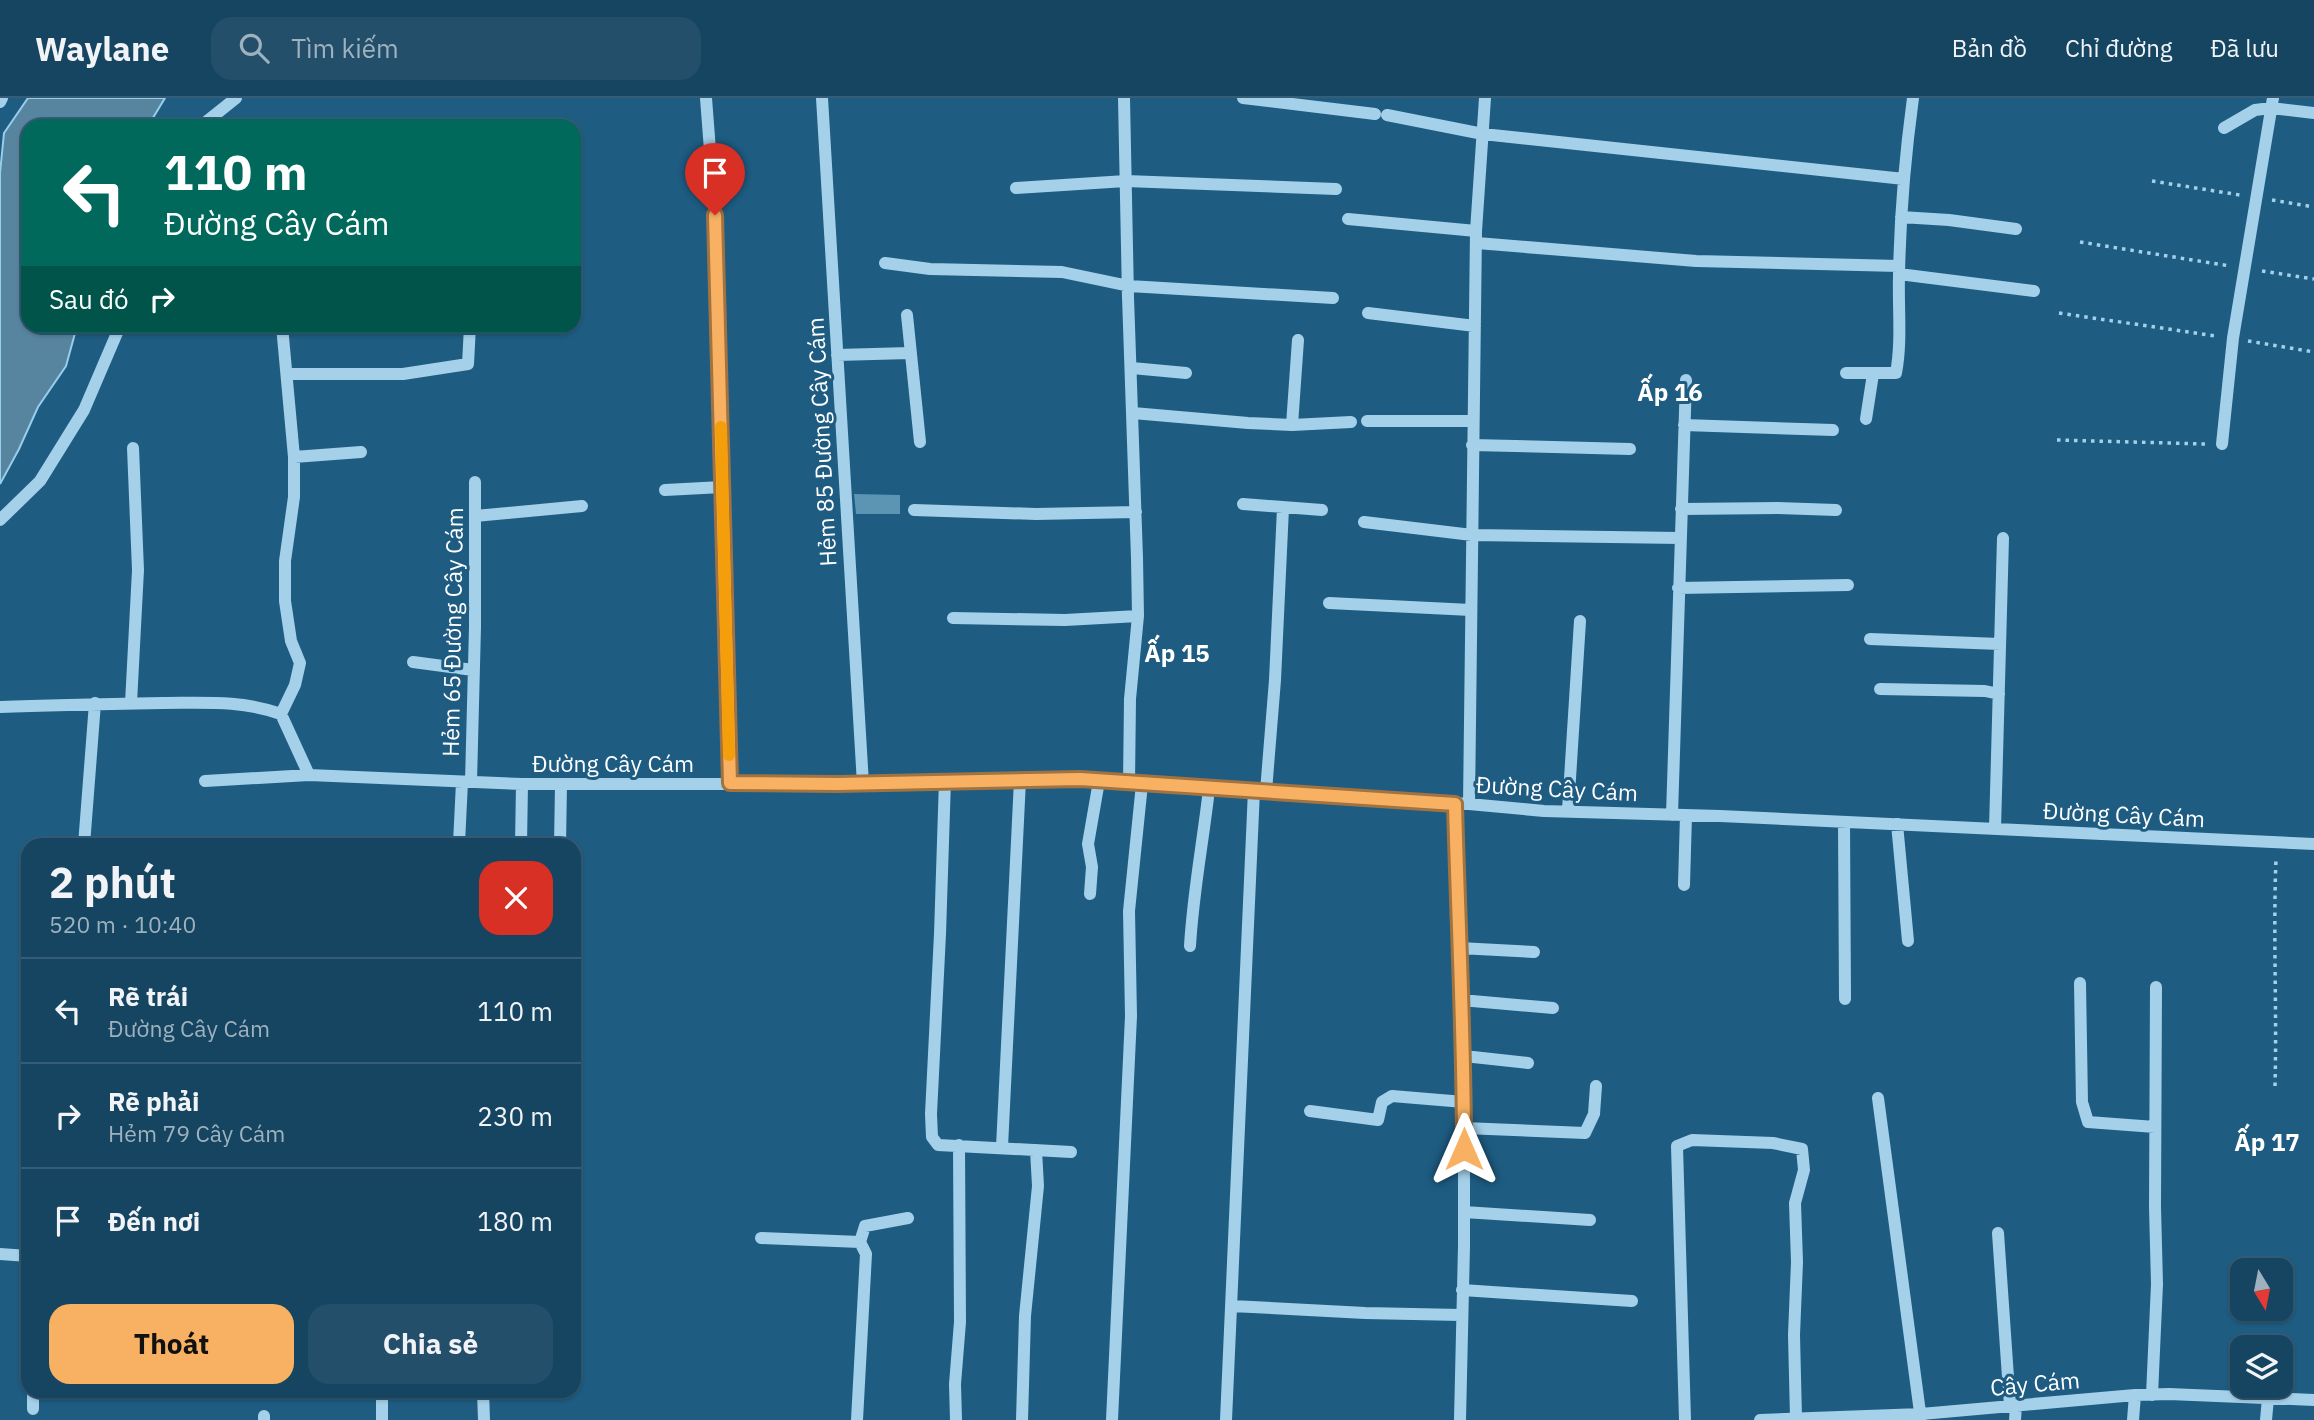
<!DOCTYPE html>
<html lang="vi">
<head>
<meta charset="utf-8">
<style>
  :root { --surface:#164562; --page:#234f6b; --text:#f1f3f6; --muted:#9eb1be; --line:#355d77; --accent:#f8b163 }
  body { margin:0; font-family:"IBM Plex Sans",sans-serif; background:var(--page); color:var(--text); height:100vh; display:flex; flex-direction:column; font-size:26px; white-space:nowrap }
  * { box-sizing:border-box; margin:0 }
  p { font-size:23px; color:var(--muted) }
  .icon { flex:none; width:38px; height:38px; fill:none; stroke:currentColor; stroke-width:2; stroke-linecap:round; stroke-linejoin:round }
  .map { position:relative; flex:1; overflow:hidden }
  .panel { position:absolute; left:21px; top:740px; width:560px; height:560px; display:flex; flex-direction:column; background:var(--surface); border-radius:21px; box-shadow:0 2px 5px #0004,0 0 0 2px var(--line) }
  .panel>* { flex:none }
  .guide { position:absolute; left:21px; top:21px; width:560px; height:214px; border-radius:21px; box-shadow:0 2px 5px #0004,0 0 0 2px var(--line); background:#00695c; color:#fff; overflow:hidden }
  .needle { width:46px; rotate:170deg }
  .fabs { position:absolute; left:2230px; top:1160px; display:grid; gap:14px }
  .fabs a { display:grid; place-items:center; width:63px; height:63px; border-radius:14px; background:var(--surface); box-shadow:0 2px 5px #0004,0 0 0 2px var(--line); font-size:35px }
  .pin { position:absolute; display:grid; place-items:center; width:60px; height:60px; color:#fff; margin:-72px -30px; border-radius:50% 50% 50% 0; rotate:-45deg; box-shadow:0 0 7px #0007 }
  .pin .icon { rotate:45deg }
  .me { position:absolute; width:77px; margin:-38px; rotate:0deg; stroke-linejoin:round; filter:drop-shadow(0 0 5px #0008) }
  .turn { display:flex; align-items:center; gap:24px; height:147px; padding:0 28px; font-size:32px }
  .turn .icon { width:91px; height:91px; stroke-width:2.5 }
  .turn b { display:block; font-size:49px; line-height:60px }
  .then { display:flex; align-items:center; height:66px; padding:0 28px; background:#0003; gap:14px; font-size:26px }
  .round { display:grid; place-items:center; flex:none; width:74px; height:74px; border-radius:21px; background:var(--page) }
  .overview { display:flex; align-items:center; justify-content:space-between; height:119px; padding:0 28px }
  h1 { font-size:42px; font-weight:800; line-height:52px }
  .primary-button { display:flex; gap:14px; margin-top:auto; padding:14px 28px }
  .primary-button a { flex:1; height:80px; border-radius:21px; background:var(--accent); color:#111; font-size:28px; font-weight:800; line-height:80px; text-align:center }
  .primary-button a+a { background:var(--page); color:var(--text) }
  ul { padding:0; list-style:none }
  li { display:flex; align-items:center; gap:21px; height:105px; padding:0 28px; border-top:2px solid var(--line) }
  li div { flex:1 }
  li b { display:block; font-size:26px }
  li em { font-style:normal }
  header { display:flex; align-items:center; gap:42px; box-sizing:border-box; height:98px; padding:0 35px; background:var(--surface); border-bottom:2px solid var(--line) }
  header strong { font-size:33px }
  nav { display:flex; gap:38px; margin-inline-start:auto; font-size:24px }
  .search { width:490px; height:63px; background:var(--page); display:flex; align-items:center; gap:18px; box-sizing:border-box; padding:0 24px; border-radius:21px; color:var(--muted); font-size:26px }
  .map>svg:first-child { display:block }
  .water { fill:#57849e; stroke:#97ceeb; stroke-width:2 }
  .building { fill:#5c94b4 }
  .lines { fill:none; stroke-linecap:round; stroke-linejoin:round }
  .path { stroke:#a4d0e9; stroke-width:3.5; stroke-dasharray:3.5 5; stroke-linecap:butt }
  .minor { stroke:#a4d0e9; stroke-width:12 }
  .route-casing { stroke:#a17340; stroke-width:18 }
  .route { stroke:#f8b163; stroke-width:12 }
  .slow { stroke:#f59e0b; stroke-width:12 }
  .labels { text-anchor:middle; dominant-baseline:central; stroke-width:6; stroke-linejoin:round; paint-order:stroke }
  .street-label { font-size:23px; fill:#fff; stroke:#1e5c82 }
  .neighbourhood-label { font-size:24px; font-weight:bold; fill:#fff; stroke:#1e5c82 }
</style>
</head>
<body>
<header>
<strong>Waylane</strong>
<div class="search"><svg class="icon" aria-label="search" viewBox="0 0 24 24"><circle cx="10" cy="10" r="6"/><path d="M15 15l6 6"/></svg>Tìm kiếm</div>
<nav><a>Bản đồ</a><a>Chỉ đường</a><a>Đã lưu</a></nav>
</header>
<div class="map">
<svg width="2314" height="1322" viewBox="0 0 2314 1322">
  <rect width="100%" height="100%" fill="#1e5c82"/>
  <path class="water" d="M28,0H165L148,28H28V228H77L66,268L38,309L19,351L0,386V75L4,35Z"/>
  <path class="building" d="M854,396L900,397V416H856Z"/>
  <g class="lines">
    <path class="path" d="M2152,83L2240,97
      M2272,102L2314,109
      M2080,144L2230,168
      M2262,173L2314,181
      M2059,215L2216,238
      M2248,243L2314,254
      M2057,342L2206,346
      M2275,988C2277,912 2273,836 2276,761"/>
    <path class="minor" d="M706,0L715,117L730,685
      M822,0L863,686
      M1124,0L1128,199L1137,460L1138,518L1130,601L1129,685
      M1243,0L1375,16
      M0,4L2,0
      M1387,17L1483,36L1904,81
      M201,28L236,0
      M2224,30L2255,12L2271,10L2314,15
      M1016,90L1126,83L1336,91
      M1901,119L1949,122L2016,131
      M1348,121L1476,133
      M1477,145L1696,163L1899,168
      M885,165L930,171L1062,174L1129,188L1333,200
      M1899,176L2034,193
      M1368,215L1475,228
      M907,217L920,344
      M837,257L910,255
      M1132,270L1186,275
      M1846,275H1896C1902,243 1898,211 1899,178C1900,118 1905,59 1913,0
      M287,276H403L468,266L470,228
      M1133,315L1248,325L1292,327L1351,324
      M1866,321L1873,276
      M1367,323H1473
      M1292,327L1298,242
      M1684,327L1833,332
      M2222,346L2233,240L2273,0
      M1472,347L1630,351
      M294,359L361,354
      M665,392L722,389
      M1243,406L1322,412
      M1681,411L1778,410L1836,412
      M914,412L1036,416L1136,414
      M475,418L582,408
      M0,422L40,383L84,312L120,228
      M1364,424L1472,437L1680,440
      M1678,490L1848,487
      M1329,505L1471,512
      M953,520L1065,522L1138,518
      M1870,541L2000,546
      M413,564L473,572
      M1880,591L1985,593L1999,596
      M131,605L138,472L133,350
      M0,609C54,607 108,606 163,605C203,605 242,602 281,616L309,677L522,686H837L1080,681L1209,691L1254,692L1469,706L1544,713L1720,718L2314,746
      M281,616L295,587L300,565L291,543L285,503V463L294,399V359L282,228
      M945,682L940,836L931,1016L932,1039L938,1047L1071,1054
      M205,683L309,677
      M471,684L475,529V384
      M1266,693L1275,582L1283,410
      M1455,706L1459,857L1464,940V1148L1460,1322
      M1469,706L1476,133L1485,0
      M1568,712L1580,523
      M1672,717L1686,282
      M1844,724L1845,901
      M1897,726L1908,843
      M1995,731L2003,440
      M459,745L462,684
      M84,747L95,605
      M521,747L522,686
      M560,747L561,686
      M1684,787L1686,717
      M1090,796L1092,769L1088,746L1099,683
      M1190,848C1193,795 1203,744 1209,691
      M1459,850L1534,854
      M2080,885L2082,1004L2088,1024L2155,1029
      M1461,902L1553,910
      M1464,958L1528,965
      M1878,1000L1921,1322
      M1310,1013L1378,1022L1382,1004L1392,998L1464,1004
      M1464,1030L1585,1035L1594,1016L1596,988
      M1002,1049L1020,682
      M1464,1114L1590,1122
      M1998,1135L2010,1308
      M761,1140L860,1144L866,1156L857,1322
      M860,1144L865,1128L908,1120
      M0,1156L28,1158
      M1462,1192L1632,1203
      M1232,1208L1365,1215L1461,1217
      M33,1293V1311
      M382,1293V1322
      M483,1293L484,1322
      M2152,1297L2157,1186L2155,1109L2156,889
      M264,1322V1318
      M956,1322L955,1286L960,1224L959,1047
      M1022,1322L1025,1218L1038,1088L1036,1052
      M1112,1322L1131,918L1129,813L1142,686
      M1226,1322L1254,692
      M1685,1322L1677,1048L1692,1042L1773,1045L1802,1051L1804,1072L1795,1105L1797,1164L1794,1237L1796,1320
      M1760,1322L1921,1316L2135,1297L2169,1296L2314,1302
      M2015,1322L2016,1308
      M2133,1322L2135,1297
      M2266,1322L2268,1300"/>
  </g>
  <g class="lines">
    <g class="route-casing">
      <path id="route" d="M715,117L730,685L837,686L1080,681L1455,706C1458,821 1464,936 1464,1051"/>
    </g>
    <use href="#route" class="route"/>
    <path class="slow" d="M721,329L729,657"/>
  </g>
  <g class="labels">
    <g class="street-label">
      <text transform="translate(821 344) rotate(-93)">Hẻm 85 Đường Cây Cám</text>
      <text transform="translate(452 534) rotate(-89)">Hẻm 65 Đường Cây Cám</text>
      <text x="613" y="665">Đường Cây Cám</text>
      <text transform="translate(1557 690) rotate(3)">Đường Cây Cám</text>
      <text transform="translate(2124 716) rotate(3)">Đường Cây Cám</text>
      <text transform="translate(2035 1285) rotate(-5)">Cây Cám</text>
    </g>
    <g class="neighbourhood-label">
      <text x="1670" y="294">Ấp 16</text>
      <text x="1177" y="555">Ấp 15</text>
      <text x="2267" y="1044">Ấp 17</text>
    </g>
  </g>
</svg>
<div class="fabs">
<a><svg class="needle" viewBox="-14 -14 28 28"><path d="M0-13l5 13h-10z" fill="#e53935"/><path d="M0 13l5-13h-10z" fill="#9eb1be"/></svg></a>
<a><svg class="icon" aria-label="layers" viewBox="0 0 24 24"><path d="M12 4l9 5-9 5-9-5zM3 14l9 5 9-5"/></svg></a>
</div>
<div class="pin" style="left:715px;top:117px;background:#d93025"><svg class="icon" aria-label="arrive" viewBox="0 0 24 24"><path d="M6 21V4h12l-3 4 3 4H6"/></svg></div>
<svg class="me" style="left:1464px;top:1051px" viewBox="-20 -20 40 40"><path d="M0-17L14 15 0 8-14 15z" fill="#f8b163" stroke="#fff" stroke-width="4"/></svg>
<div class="guide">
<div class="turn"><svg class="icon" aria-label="left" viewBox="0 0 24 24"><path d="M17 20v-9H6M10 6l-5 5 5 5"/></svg><div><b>110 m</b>Đường Cây Cám</div></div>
<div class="then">Sau đó<svg class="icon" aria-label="right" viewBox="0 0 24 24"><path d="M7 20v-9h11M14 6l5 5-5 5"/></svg></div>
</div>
<section class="panel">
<div class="overview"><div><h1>2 phút</h1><p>520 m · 10:40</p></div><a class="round" style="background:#d93025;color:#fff"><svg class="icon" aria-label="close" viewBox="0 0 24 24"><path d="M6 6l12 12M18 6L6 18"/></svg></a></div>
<ul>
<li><svg class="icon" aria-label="left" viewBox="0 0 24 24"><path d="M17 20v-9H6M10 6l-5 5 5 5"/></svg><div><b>Rẽ trái</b><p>Đường Cây Cám</p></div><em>110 m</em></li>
<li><svg class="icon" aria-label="right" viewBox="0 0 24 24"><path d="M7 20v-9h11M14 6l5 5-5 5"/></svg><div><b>Rẽ phải</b><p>Hẻm 79 Cây Cám</p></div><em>230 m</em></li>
<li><svg class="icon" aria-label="arrive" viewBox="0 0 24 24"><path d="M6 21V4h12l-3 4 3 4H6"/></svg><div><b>Đến nơi</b></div><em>180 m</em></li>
</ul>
<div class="primary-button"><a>Thoát</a><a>Chia sẻ</a></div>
</section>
</div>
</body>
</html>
